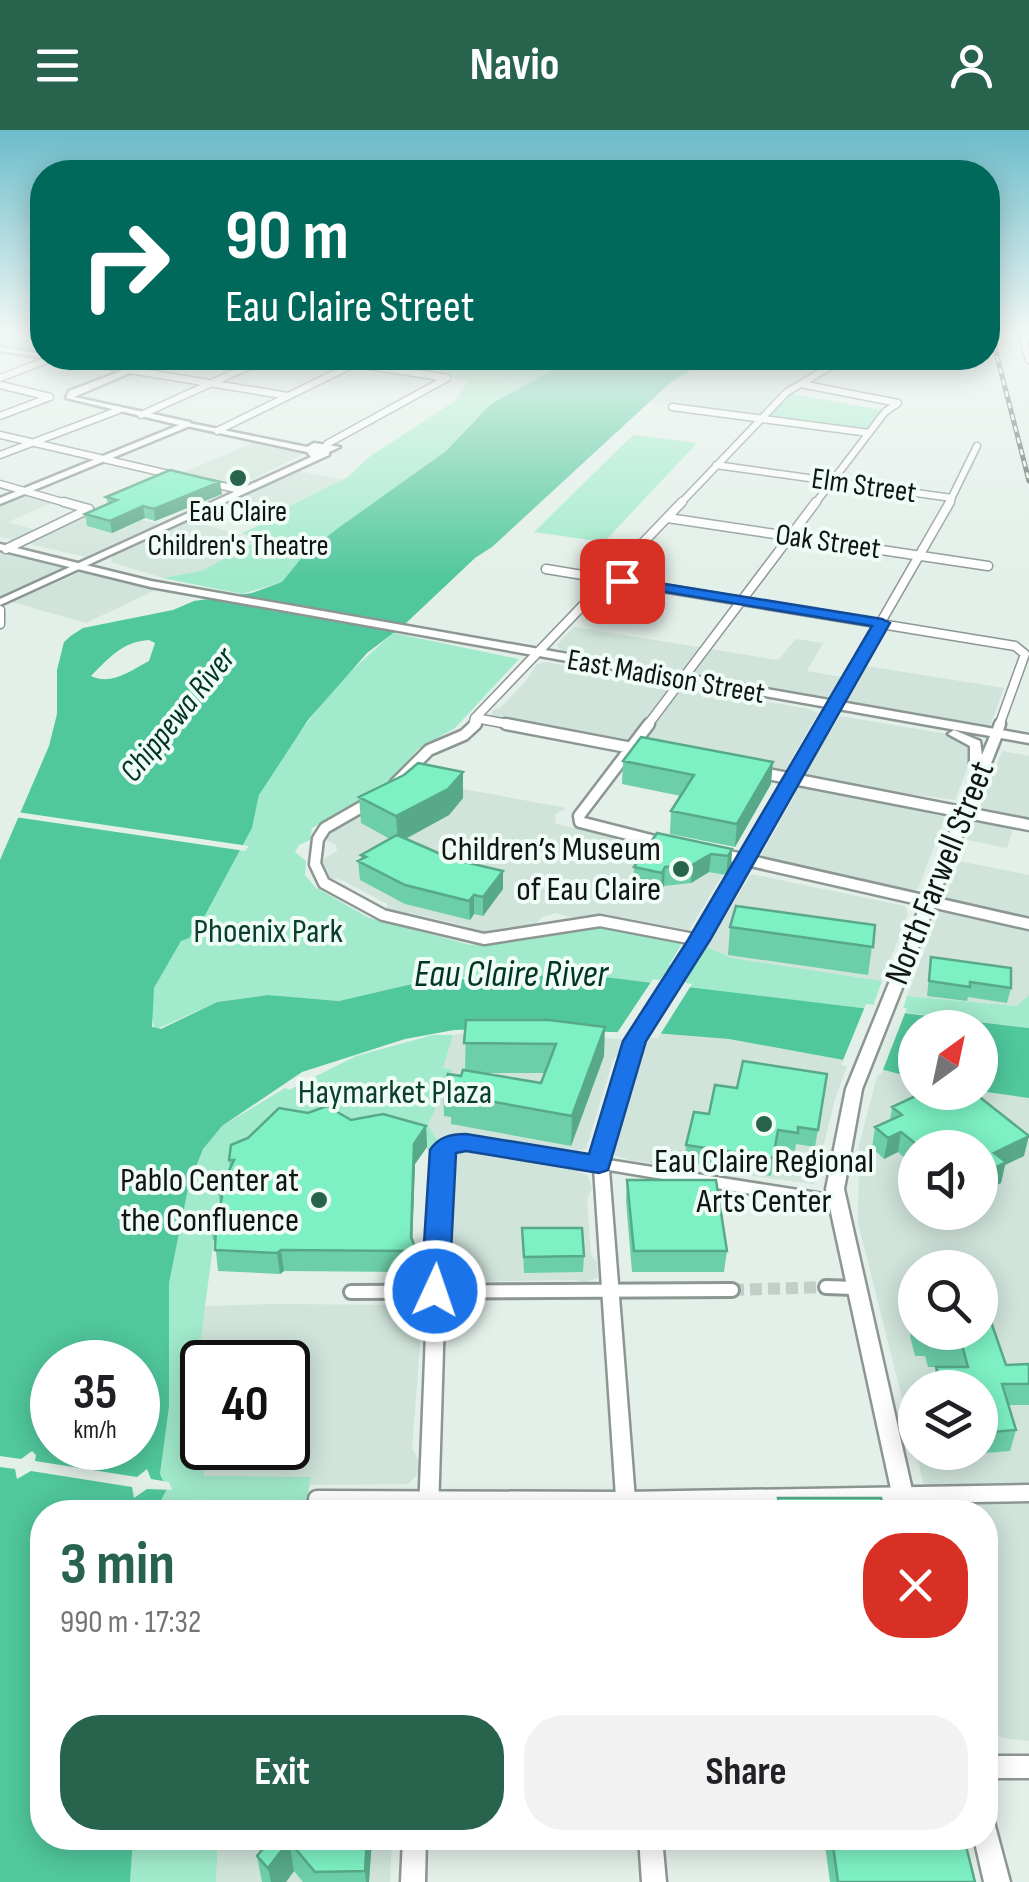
<!DOCTYPE html>
<html lang="en">
<head>
<meta charset="utf-8">
<style>
  :root { --surface:#fff; --page:#f2f2f2; --text:#202124; --muted:#757577; --accent:#27634d }
  body { margin:0; font-family:"Sofia Sans Condensed",sans-serif; background:var(--page); color:var(--text); height:100vh; display:flex; flex-direction:column; font-size:38px; white-space:nowrap }
  * { box-sizing:border-box; margin:0 }
  p { font-size:32px; color:var(--muted) }
  .icon { flex:none; width:55px; height:55px; fill:none; stroke:currentColor; stroke-width:2; stroke-linecap:round; stroke-linejoin:round }
  .map { position:relative; flex:1; overflow:hidden }
  .sheet { position:absolute; left:30px; top:1370px; width:968px; height:350px; display:flex; flex-direction:column; background:var(--surface); border-radius:40px; box-shadow:0 5px 25px #0003 }
  .sheet>* { flex:none }
  .guide { position:absolute; left:30px; top:30px; width:970px; height:210px; border-radius:40px; box-shadow:0 5px 25px #0003; background:#00695c; color:#fff; overflow:hidden }
  .needle { width:65px; rotate:33deg }
  .fabs { position:absolute; left:898px; top:880px; display:grid; gap:20px }
  .fabs a { display:grid; place-items:center; width:100px; height:100px; border-radius:50%; background:var(--surface); box-shadow:0 5px 25px #0003; font-size:50px }
  .speed { position:absolute; left:30px; top:1210px; display:flex; gap:20px; font-size:50px; font-weight:700; text-align:center }
  .speed>* { display:grid; place-content:center; width:130px; height:130px; border-radius:50%; background:var(--surface); box-shadow:0 5px 25px #0003; line-height:1 }
  .speed small { font-size:25px; font-weight:400 }
  .speed .limit { border:5px solid #111; border-radius:15px; background:#fff; color:#111 }
  .pin { position:absolute; display:grid; place-items:center; width:85px; height:85px; color:#fff; margin:-42px; border-radius:20px; box-shadow:0 5px 15px #0006 }
  .me { position:absolute; width:110px; margin:-55px; rotate:3deg; stroke-linejoin:round; filter:drop-shadow(0 0 8px #0008) }
  .turn { display:flex; align-items:center; gap:35px; height:210px; padding:0 30px; font-size:45px }
  .turn .icon { width:130px; height:130px; stroke-width:2.5 }
  .turn b { display:block; font-size:70px; line-height:85px }
  .round { display:grid; place-items:center; flex:none; width:105px; height:105px; border-radius:40px; background:var(--page) }
  .summary { display:flex; align-items:center; justify-content:space-between; height:170px; padding:0 30px }
  h1 { font-size:60px; font-weight:700; line-height:75px; color:var(--accent) }
  .cta { display:flex; gap:20px; margin-top:auto; padding:20px 30px }
  .cta a { flex:1; height:115px; border-radius:40px; background:var(--accent); color:#fff; font-size:40px; font-weight:700; line-height:115px; text-align:center }
  .cta a+a { background:var(--page); color:var(--text) }
  header { display:flex; justify-content:space-between; align-items:center; height:130px; padding:0 30px; background:var(--accent); color:#fff; font-size:45px; font-weight:700 }
  .map>svg:first-child { display:block }
  .built { fill:#d0e4db; fill-rule:evenodd }
  .green { fill:#a1eacb }
  .water { fill:#50c79c; fill-rule:evenodd }
  .pier { fill:#e3efe9 }
  .lines { fill:none; stroke-linecap:round; stroke-linejoin:round }
  .minor-tunnel { stroke:#c4cec9; stroke-width:12; stroke-dasharray:12 6; stroke-linecap:butt }
  .minor-far4-casing { stroke:#8c9792; stroke-width:9 }
  .minor-far3-casing { stroke:#8c9792; stroke-width:11 }
  .minor-far2-casing { stroke:#8c9792; stroke-width:15 }
  .minor-far1-casing { stroke:#8c9792; stroke-width:18 }
  .minor-casing { stroke:#8c9792; stroke-width:21 }
  .tertiary-casing { stroke:#8c9792; stroke-width:5 }
  .secondary-casing { stroke:#8c9792; stroke-width:5 }
  .minor-far4 { stroke:#fff; stroke-width:6 }
  .minor-far3 { stroke:#fff; stroke-width:8 }
  .minor-far2 { stroke:#fff; stroke-width:10 }
  .minor-far1 { stroke:#fff; stroke-width:12 }
  .minor { stroke:#fff; stroke-width:16 }
  .tertiary { fill:#fff; fill-rule:evenodd }
  .secondary { fill:#fff; fill-rule:evenodd }
  .rail-casing { stroke:#535a56; stroke-width:5 }
  .rail { stroke:#f0fcf6; stroke-width:2.5; stroke-dasharray:6; stroke-linecap:butt }
  .wall { fill:#6ccfa9; fill-rule:evenodd }
  .shaded-wall { fill:#58a989 }
  .building { fill:#7df1c4; stroke:#58a989; stroke-width:2.5 }
  .route { fill:#1a73e8; stroke:#114b97; stroke-width:2.5 }
  .poi-dot { fill:#27634d; stroke:#f0fcf6; stroke-width:4 }
  .labels { text-anchor:middle; dominant-baseline:central; stroke-width:8; stroke-linejoin:round; paint-order:stroke }
  .far-street-label { font-size:30px; fill:#111513; stroke:#f0fcf6 }
  .far-poi-label { font-size:30px; fill:#111513; stroke:#f0fcf6 }
  .far-water-label { font-size:32px; font-style:italic; fill:#003524; stroke:#f0fcf6 }
  .poi-label { font-size:35px; fill:#111513; stroke:#f0fcf6; text-anchor:end }
  .street-label { font-size:35px; fill:#111513; stroke:#f0fcf6 }
  .park-label { font-size:35px; fill:#0a3f2d; stroke:#f0fcf6 }
  .water-label { font-size:38px; font-style:italic; fill:#003524; stroke:#f0fcf6 }
</style>
</head>
<body>
<header><svg class="icon" aria-label="menu" viewBox="0 0 24 24"><path d="M4 6h16M4 12h16M4 18h16"/></svg>Navio<svg class="icon" aria-label="person" viewBox="0 0 24 24"><circle cx="12" cy="8" r="4"/><path d="M4 21q1-7 8-7t8 7"/></svg></header>
<div class="map">
<svg width="1029" height="1752" viewBox="0 0 1029 1752">
  <rect width="100%" height="100%" fill="#e3efe9"/>
  <path class="built" d="M711,228H839L781,261L759,287L649,273L670,253Z
    M255,312L305,323L239,356L182,343Z
    M295,340L342,350L270,385L223,374Z
    M26,364L56,371L8,392L43,402L93,377L158,394L85,427L0,407V374Z
    M186,389L258,410L201,441L163,448L111,432L112,426L123,418Z
    M0,420L67,436L68,437L0,469Z
    M83,441H92L160,458L86,493L12,472Z
    M574,497L778,530L796,509L823,513L807,541L858,550L866,536L1004,558L989,598L561,521L557,515Z
    M545,532L809,579L818,583L789,633L790,639L785,643L491,586L493,580L500,578L526,551L536,535Z
    M840,586L953,605L971,615L972,626L955,670L814,651L802,645Z
    M1002,621L1029,626V689L1017,687L1007,718L967,710Z
    M414,650L567,678L555,684L556,694L725,729L733,736L723,744L689,800L621,787H570L556,783L542,787L533,797L484,804L473,803L469,797L410,783L398,786L387,781V774L342,750L330,748L322,730L337,721L336,715L326,710L334,697L394,669Z
    M800,655L945,687L918,759L911,761L760,727L795,665L794,658Z
    M959,731L1029,745V865L1018,876L907,866Z
    M751,744L905,776L908,784L882,851L732,828L707,817Z
    M479,901L622,909V919L613,930L586,1019L565,1023L550,1016L467,1004L438,1012L428,995L450,938H442L453,905Z
    M654,903L729,909L849,931L835,969L814,1054L628,1030L614,1025L611,1013L620,1000L633,951L630,945L639,919Z
    M879,939L915,948V962L980,961L1029,968V1611L1002,1608L985,1592V1382H931L916,1323L980,1322V1258H915V1320L858,1093L859,1015ZM915,1018H980V1082H915ZM915,1138H980V1202H915Z
    M463,1020L552,1036L566,1035L588,1046L592,1058L587,1070L591,1125L597,1132L598,1147L584,1153L576,1150L454,1152L448,1148L445,1134L451,1124L455,1025Z
    M272,1174L409,1175L423,1178L412,1318L420,1333L417,1345L408,1354L310,1355L311,1348L204,1347L198,1229L204,1176ZM202,1232H288V1318H202Z
    M218,1708H392L390,1752H216Z"/>
  <path class="green" d="M371,228H551L553,240L491,274L446,321L334,401L303,426L282,452L242,464L163,448L201,441L257,411L242,403L260,395L265,388L348,347L369,327L455,271L468,252L439,243L365,232Z
    M792,264L887,281L869,303L764,289Z
    M633,305L697,313L604,412L534,402Z
    M393,503L519,529L455,598L418,619L384,657L312,698L310,710L299,715L295,722L306,731L305,745L315,757L369,788L471,815L607,795L675,809L681,815L669,835L692,840L707,817L732,828L882,851L872,879L689,858L691,854L685,853L689,845L667,840L660,850L651,852L553,845L497,846L425,851L339,871L268,865L217,872L155,900L151,882L154,858L181,811L217,763L252,698L259,665L295,608L340,551Z
    M1029,865V898L902,882L907,866L1017,876Z
    M433,905H453L443,938L452,939L428,995L438,1012L430,1022L424,1014L227,1049L219,1071L198,1229L204,1346L311,1347L305,1382H155L167,1359L160,1344L169,1277V1153L189,1054L203,1018L222,996L285,958L289,960L356,926Z
    M133,1708H218L216,1752H130Z"/>
  <path class="water" d="M551,228H711L670,253L492,417L475,428L405,494L367,523L308,590L259,665L252,698L204,787L189,808L181,811L154,858L152,897L161,899L217,872L268,865L339,871L425,851L553,845L604,847L1029,898V968L980,961V898H915V948L849,931L729,909L654,903L489,899L454,900L405,909L302,942L222,996L203,1019L189,1054L169,1153V1277L160,1344L167,1359L155,1382H42V1708H133L130,1752H0V730L49,616L57,584V540L64,512L72,505L83,498L173,480L194,471L252,463L282,452L303,426L334,401L446,321L491,274L553,240ZM149,510L155,513L149,531C130,541 111,556 91,546C108,529 123,511 149,510ZM52,1232H138V1318H52Z"/>
  <path class="pier" d="M17,682L249,716L245,721L15,687Z
    M653,849L692,854L658,908L615,906Z
    M866,874L907,878L881,945L841,935Z
    M32,1321L36,1325L35,1331L137,1347L147,1339L151,1349L169,1352L172,1360L147,1359L134,1368L132,1357L31,1341L17,1349L15,1339L0,1337V1326L21,1329Z"/>
  <g class="lines">
    <path class="minor-tunnel" d="M732,1160L826,1157"/>
    <g class="minor-far4-casing">
      <path id="minor-far4" d="M1022,203L1029,230
        M318,228L447,248
        M816,228L838,231
        M130,240L288,266
        M0,248L53,228
        M801,254L898,273L885,282L814,375
        M0,255L50,267
        M672,277L869,303
        M141,285L267,228
        M0,286L50,267
        M217,301L366,228
        M0,305L177,346
        M327,314L447,248
        M0,325L119,280
        M716,335L952,368
        M210,353L240,360
        M0,354L73,375
        M679,375L787,262L845,228
        M948,375L977,316"/>
    </g>
    <g class="minor-far3-casing">
      <path id="minor-far3" d="M64,372L89,379
        M668,388L988,436
        M6,419L89,379
        M546,439L1015,516L1025,524L999,596
        M0,480V494
        M832,577L950,372
        M475,588L519,596
        M473,596L475,588L682,372
        M647,596L816,372"/>
    </g>
    <g class="minor-far2-casing">
      <path id="minor-far2" d="M506,594L637,619
        M649,594L579,686L580,692L667,714
        M996,605L1000,594
        M758,642L1029,695
        M395,654L429,620L464,605L476,594
        M372,671L325,698L318,709L315,734L324,753L383,785L484,809L600,791L699,810
        M720,724L1029,794"/>
    </g>
    <g class="minor-far1-casing">
      <path id="minor-far1" d="M826,1157L854,1158
        M351,1162L732,1160"/>
    </g>
    <g class="minor-casing">
      <path id="minor" d="M317,1369L625,1370L1029,1363"/>
    </g>
    <g class="tertiary-casing">
      <path id="tertiary" d="M0,217L42,224L44,228L0,221Z
        M50,228H62L133,240L130,242Z
        M184,292L307,317L314,313L340,317L329,322V325L0,475V469L311,327L307,322L187,296H184Z
        M832,574L837,577L711,800L642,911L608,1020V1030L836,1066L842,1068L844,1072L842,1076L836,1078L609,1040L636,1382H617L594,1038L473,1018C463,1017 456,1017 449,1025L438,1382H419L433,1025L443,1013L462,1007L593,1027L592,1020L628,911L699,800L827,577Z
        M985,1626H1029V1648H985Z
        M403,1708H426L425,1752H401Z
        M639,1708H662L666,1752H642Z"/>
    </g>
    <g class="secondary-casing">
      <path id="secondary" d="M155,228H164L74,267L190,292V296L0,374V368L179,295L66,268L69,261Z
        M0,414L151,451L1029,605V613L1001,608L862,959L844,1059L917,1382H896L826,1059L846,959L976,639L970,634V616L948,604L954,600L980,611L982,625L990,606L151,457L0,420Z
        M985,1688L994,1692L1010,1752H984L974,1708H985Z"/>
    </g>
    <use href="#minor-far4" class="minor-far4"/>
    <use href="#minor-far3" class="minor-far3"/>
    <use href="#minor-far2" class="minor-far2"/>
    <use href="#minor-far1" class="minor-far1"/>
    <use href="#minor" class="minor"/>
    <use href="#tertiary" class="tertiary"/>
    <use href="#secondary" class="secondary"/>
    <g class="rail-casing">
      <path id="rail" d="M991,203L1029,351"/>
    </g>
    <use href="#rail" class="rail"/>
  </g>
  <path class="wall" d="M222,364L155,391L145,388L112,403L87,396L85,384L108,374L106,367Z
    M623,631L771,654L735,717L670,704L671,681L681,666L622,654Z
    M359,667L463,668L449,685L405,709L452,729L503,741V759L483,786L474,784L470,790L405,774L360,750L358,731L361,729V725L390,709L361,693Z
    M732,719L731,737L726,745L709,742L691,753L664,756L661,761L633,756L634,737Z
    M875,795L868,845L728,825L730,797Z
    M931,827L1011,858L1007,873L968,867L967,871L927,866Z
    M466,890L604,926L571,1016L451,994V987L444,986L443,956L461,946L465,941ZM480,943H545L541,953Z
    M827,944L815,1017L796,1014L795,1021L775,1018L771,1046L685,1032L686,1015L737,958Z
    M892,977L1024,1026L1005,1035L1001,1053L980,1018H915V1037L898,1022L884,1029L872,1018L875,997L890,991Z
    M351,990L426,996L427,1017L415,1034L412,1112L415,1117L416,1138L407,1142L284,1141L280,1144L218,1141L215,1112L213,1110L209,1089L219,1081L220,1075L217,1053L226,1047L230,1038L229,1030Z
    M627,1050L727,1121L724,1142H632L626,1071Z
    M522,1098L584,1126L583,1142L524,1143Z
    M914,1185L915,1202H980L1006,1235L1029,1234V1276V1275H1008L1016,1300L1010,1321L950,1326L949,1322H980V1258L932,1257L936,1237H957H928L925,1226H915L910,1206Z
    M272,1708H372L369,1752H303L294,1741L286,1752H262L257,1726Z
    M824,1708H964L975,1752H830Z"/>
  <path class="shaded-wall" d="M220,352L222,364L155,391L154,379Z
    M143,376L145,388L112,403L110,391Z
    M773,632L771,654L735,717L737,694Z
    M463,642V668L449,685L398,713L396,686Z
    M732,719L731,737L726,745L728,726Z
    M711,724L709,742L691,753L692,735Z
    M665,737L664,756L661,761L662,743Z
    M503,741V759L483,786V767Z
    M474,765V784L470,790L469,771Z
    M605,897L604,926L571,1016L572,986Z
    M426,996L427,1017L415,1034L412,1118L415,1117L416,1138L407,1142L406,1121L411,1107L414,1014Z
    M901,1002L898,1022L884,1029L888,1008Z
    M1029,1006L1024,1026L1005,1035L1001,1053L980,1064V1045L994,1023Z
    M281,1120L284,1141L280,1144L277,1123Z
    M367,1708H372L369,1752H366L365,1741Z
    M289,1711L294,1741L286,1752H271L268,1738Z"/>
  <path class="building" d="M170,340L220,352L154,379L143,376L110,391L85,384L117,370L106,367Z
    M641,607L773,632L737,694L671,681L694,645L623,631Z
    M418,633L463,642L448,659L396,686L359,667L404,645Z
    M657,703L732,719L728,726L711,724L692,735L665,737L662,743L634,737Z
    M397,705L452,729L503,741L483,767L474,765L469,771L405,755L358,731L366,727L361,725Z
    M736,776L875,795L873,817L730,797Z
    M931,827L1011,838V858L970,852V857L929,851Z
    M466,890H549L605,897L572,986L450,964L453,958L443,956L448,944L461,946L463,940L541,953L556,914L464,913Z
    M743,931L827,944L818,1000L798,997V1003L778,1000L773,1028L686,1015L694,982L709,984L715,955L737,958Z
    M924,962H932L940,969L954,962H960L969,969L977,965L1029,1006L994,1023L1006,1032L980,1045V1018H921L901,1002L888,1008L875,997L902,985L892,977Z
    M327,976L351,990L383,984L426,996L414,1014L411,1107L415,1117L406,1121L281,1120L277,1123L215,1120L216,1094L209,1089L219,1081L222,1067L217,1053L226,1047L234,1030H229L231,1015L248,1008L279,978L308,983Z
    M627,1050H716L727,1121H634Z
    M522,1098H582L584,1126L524,1127Z
    M980,1186H989L1006,1235L1029,1234V1254H1002L1016,1300L980,1303V1258H929L942,1257L936,1237H968L962,1215L933,1216L930,1204H920L919,1202H980Z
    M778,1368H881L885,1382H781Z
    M272,1708H367L365,1741L315,1742L289,1711L268,1738L257,1726Z
    M832,1708H964L975,1752H838Z"/>
  <linearGradient id="sky" x2="0" y2="1"><stop stop-color="#6bbcca"/><stop offset="0.45" stop-color="#f2f8f5"/><stop offset="1" stop-color="#f2f8f5" stop-opacity="0"/></linearGradient>
  <rect width="1029" height="449" fill="url(#sky)"/>
  <path class="route" d="M622,447L882,489L890,493L710,810L646,911L608,1040L599,1043L466,1021L456,1023L449,1161L445,1169L435,1172L425,1169L421,1161L430,1020C438,1007 451,1004 466,1004L589,1024L623,911L688,810L872,496L617,454V448Z"/>
  <g class="poi-dot">
    <circle cx="238" cy="348" r="10"/>
    <circle cx="681" cy="739" r="10"/>
    <circle cx="764" cy="994" r="10"/>
    <circle cx="319" cy="1070" r="10"/>
  </g>
  <g class="labels">
    <g class="far-street-label">
      <text transform="translate(864 356) rotate(8)">Elm Street</text>
      <text transform="translate(828 412) rotate(8)">Oak Street</text>
      <text transform="translate(666 547) rotate(10)">East Madison Street</text>
    </g>
    <g class="far-poi-label">
      <text x="238" y="382">Eau Claire<tspan x="238" dy="34">Children's Theatre</tspan></text>
    </g>
    <g class="far-water-label">
      <text transform="translate(178 585) rotate(-51)">Chippewa River</text>
    </g>
    <g class="poi-label">
      <text x="661" y="719">Children’s Museum<tspan x="661" dy="40">of Eau Claire</tspan></text>
      <text x="764" y="1031" text-anchor="middle">Eau Claire Regional<tspan x="764" dy="40">Arts Center</tspan></text>
      <text x="299" y="1050">Pablo Center at<tspan x="299" dy="40">the Confluence</tspan></text>
    </g>
    <g class="street-label">
      <text transform="translate(940 743) rotate(-68)">North Farwell Street</text>
    </g>
    <g class="park-label">
      <text x="268" y="801">Phoenix Park</text>
      <text x="395" y="962">Haymarket Plaza</text>
    </g>
    <g class="water-label">
      <text x="511" y="844">Eau Claire River</text>
    </g>
  </g>
</svg>
<div class="fabs">
<a><svg class="needle" viewBox="-14 -14 28 28"><path d="M0-13l5 13h-10z" fill="#e53935"/><path d="M0 13l5-13h-10z" fill="#757577"/></svg></a>
<a><svg class="icon" aria-label="sound" viewBox="0 0 24 24"><path d="M4 9h4l5-4v14l-5-4H4zM17 9q2 3 0 6"/></svg></a>
<a><svg class="icon" aria-label="search" viewBox="0 0 24 24"><circle cx="10" cy="10" r="6"/><path d="M15 15l6 6"/></svg></a>
<a><svg class="icon" aria-label="layers" viewBox="0 0 24 24"><path d="M12 4l9 5-9 5-9-5zM3 14l9 5 9-5"/></svg></a>
</div>
<div class="speed"><div>35<small>km/h</small></div><div class="limit">40</div></div>
<div class="pin" style="left:622px;top:451px;background:#d93025"><svg class="icon" aria-label="arrive" viewBox="0 0 24 24"><path d="M6 21V4h12l-3 4 3 4H6"/></svg></div>
<svg class="me" style="left:435px;top:1161px" viewBox="-20 -20 40 40"><circle r="17" fill="#1a73e8" stroke="#fff" stroke-width="3"/><path d="M0-11L8 9 0 5-8 9z" fill="#fff"/></svg>
<div class="guide">
<div class="turn"><svg class="icon" aria-label="right" viewBox="0 0 24 24"><path d="M7 20v-9h11M14 6l5 5-5 5"/></svg><div><b>90 m</b>Eau Claire Street</div></div>
</div>
<section class="sheet">
<div class="summary"><div><h1>3 min</h1><p>990 m · 17:32</p></div><a class="round" style="background:#d93025;color:#fff"><svg class="icon" aria-label="close" viewBox="0 0 24 24"><path d="M6 6l12 12M18 6L6 18"/></svg></a></div>
<div class="cta"><a>Exit</a><a>Share</a></div>
</section>
</div>
</body>
</html>
